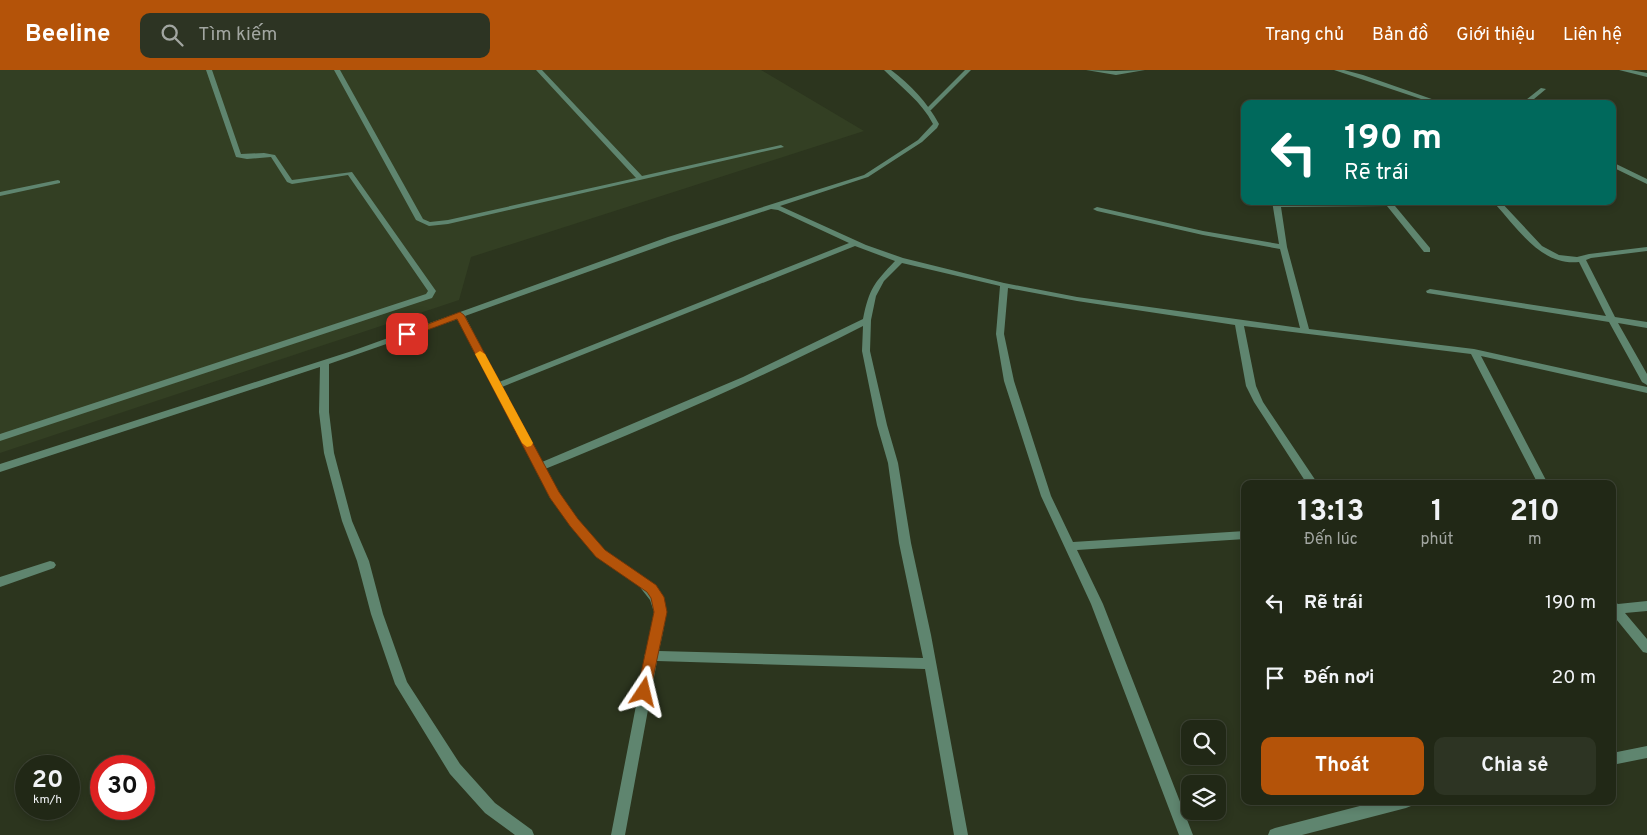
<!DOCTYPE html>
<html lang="vi">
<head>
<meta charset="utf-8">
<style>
  :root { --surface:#212816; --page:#2d3423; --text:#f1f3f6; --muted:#a2a6a1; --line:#3e4435; --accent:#b45309 }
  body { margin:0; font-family:Overpass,sans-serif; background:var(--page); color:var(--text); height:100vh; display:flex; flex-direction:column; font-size:19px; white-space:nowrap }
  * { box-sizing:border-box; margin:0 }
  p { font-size:16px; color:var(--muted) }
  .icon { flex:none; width:28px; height:28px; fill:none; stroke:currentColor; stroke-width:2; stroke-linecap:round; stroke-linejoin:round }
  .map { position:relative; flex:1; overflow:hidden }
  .sheet { position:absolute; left:1241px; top:410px; width:375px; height:325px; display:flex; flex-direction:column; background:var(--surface); border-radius:10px; box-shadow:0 2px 8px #0003,0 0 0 1px var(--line) }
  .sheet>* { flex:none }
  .top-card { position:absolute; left:1241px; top:30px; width:375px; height:105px; border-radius:10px; box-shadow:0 2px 8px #0003,0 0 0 1px var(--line); background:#00695c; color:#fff; overflow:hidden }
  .tools { position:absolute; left:1181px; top:650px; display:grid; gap:10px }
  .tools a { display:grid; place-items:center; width:45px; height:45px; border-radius:10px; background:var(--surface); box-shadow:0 2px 8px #0003,0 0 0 1px var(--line); font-size:25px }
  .speed { position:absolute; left:15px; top:685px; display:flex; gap:10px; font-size:25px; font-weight:700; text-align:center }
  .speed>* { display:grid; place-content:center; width:65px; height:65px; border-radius:50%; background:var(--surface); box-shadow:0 2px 8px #0003,0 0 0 1px var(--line); line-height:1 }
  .speed small { font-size:12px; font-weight:400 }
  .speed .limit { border:8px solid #d22; background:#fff; color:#111 }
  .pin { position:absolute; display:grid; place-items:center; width:42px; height:42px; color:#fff; margin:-21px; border-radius:10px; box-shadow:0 2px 8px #0006 }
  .me { position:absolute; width:55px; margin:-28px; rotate:10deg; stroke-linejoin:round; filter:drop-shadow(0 0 4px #0008) }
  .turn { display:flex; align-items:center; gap:18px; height:105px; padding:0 20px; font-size:22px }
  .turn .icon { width:65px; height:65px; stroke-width:2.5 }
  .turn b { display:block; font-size:35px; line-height:42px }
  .eta { display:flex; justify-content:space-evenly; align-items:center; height:85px; text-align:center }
  .eta b { font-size:30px; font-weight:700; line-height:35px }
  .cta { display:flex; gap:10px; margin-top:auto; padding:10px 20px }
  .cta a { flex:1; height:58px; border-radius:10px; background:var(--accent); color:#fff; font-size:20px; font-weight:700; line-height:58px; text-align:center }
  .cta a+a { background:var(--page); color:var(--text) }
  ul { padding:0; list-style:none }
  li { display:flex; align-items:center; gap:15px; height:75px; padding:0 20px }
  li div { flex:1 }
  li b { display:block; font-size:19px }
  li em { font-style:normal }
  header { display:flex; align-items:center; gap:30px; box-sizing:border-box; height:70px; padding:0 25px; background:var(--accent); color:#fff }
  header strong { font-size:24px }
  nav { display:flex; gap:28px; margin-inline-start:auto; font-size:18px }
  .search { width:350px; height:45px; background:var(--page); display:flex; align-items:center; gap:12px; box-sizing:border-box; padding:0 18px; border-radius:10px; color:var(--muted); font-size:19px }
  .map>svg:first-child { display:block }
  .built { fill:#333f23 }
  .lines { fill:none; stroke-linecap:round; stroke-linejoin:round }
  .lane { fill:#5f856f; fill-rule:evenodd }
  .street { fill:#5f856f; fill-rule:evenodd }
  .route { fill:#b45309; stroke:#753606 }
  .slow { fill:#f59e0b }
</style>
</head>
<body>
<header>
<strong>Beeline</strong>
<div class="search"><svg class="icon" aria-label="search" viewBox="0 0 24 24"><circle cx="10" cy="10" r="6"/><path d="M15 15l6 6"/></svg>Tìm kiếm</div>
<nav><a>Trang chủ</a><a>Bản đồ</a><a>Giới thiệu</a><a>Liên hệ</a></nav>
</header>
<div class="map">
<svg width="1647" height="765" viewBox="0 0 1647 765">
  <rect width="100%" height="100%" fill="#2c351e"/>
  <path class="built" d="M0,0H761L864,61L471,187L459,230L0,383Z"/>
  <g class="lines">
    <path class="lane" d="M206,0H212L241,84L264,83L275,85L292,110L352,102L436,221L432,228L0,371V364L426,224L428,221L348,105L292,114L287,112L271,87L247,89L236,87Z
      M334,0H340L423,149L430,152L448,150L636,108L536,0H542L642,106L781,75L784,77L448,154L429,156L416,150Z
      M965,0H971L931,40H927V38Z
      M1086,0L1116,1L1145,0L1116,5Z
      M58,110L60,111V113L0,126V122Z"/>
    <path class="street" d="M884,0H891C911,15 927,32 939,54L937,58L922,72L868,107L780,136L866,175L903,188L1004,213L1077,227L1300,258L1280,179L1203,165L1097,141L1093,139L1097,137L1203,161L1279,174L1272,131H1280V133L1500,131L1542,176L1559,185L1577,187L1589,184L1647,177V181L1591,188L1586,190L1615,247L1647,252V258L1618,253L1647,304V315L1642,312L1609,252L1427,223L1426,221L1430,219L1606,246L1579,192C1541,196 1519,160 1496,135L1395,136L1430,178V182H1424L1387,136L1281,137L1287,177L1309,259L1474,279L1647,317V323L1481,286L1548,414H1538L1471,284L1244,256L1256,316L1263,332L1318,414H1307L1254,332L1246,316L1235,255L1077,231L1008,218L1004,264L1014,311L1051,426L1073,472L1245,461V469L1077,480L1103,534L1193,765H1179L1091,534L1041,426L1004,311L996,264L1000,216L902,193L884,211L876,226L871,250L870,281L887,355L898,393L911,473L931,565L968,765H954L925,599L657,591L625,765H611L645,589L644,586L646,582L654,542L650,530L639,516L605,493L596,485L578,465L550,428L458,249L329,294V342L334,383L352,451L369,491L383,544L407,612L460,694L495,733L532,760L534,765H515L485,743L450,704L395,614L371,544L357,491L342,451L324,383L319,342L320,297L0,402V394L352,281L668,167L864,105L918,70L933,54C921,31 902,18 884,0ZM771,139L778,140L849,173L499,312L465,246L674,171ZM855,176L895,191C874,213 869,219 863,249L743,307L542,392L502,317ZM863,256L862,281L877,355L888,393L899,473L923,588L659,581C661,571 667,549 665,539C656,505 627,501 604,479C580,456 561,428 545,399C653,355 759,309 863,256Z
      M1334,0H1344L1363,5L1446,34H1436Z
      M1619,0H1631L1647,3V7Z
      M1541,18L1546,19L1528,34H1521Z
      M1612,92L1647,109V114L1612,97Z
      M50,491L54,492L56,495L54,498L0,517V507Z
      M1612,530L1618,534L1647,531V541L1625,543L1647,569V583L1643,582L1612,544Z
      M1647,676V688L1612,695V683Z
      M1379,731H1413L1411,736L1406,738L1302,765H1268L1270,760L1275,758Z"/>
  </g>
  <path class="route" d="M460,242L464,245L559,422L578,449L605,480L656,515L664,527L667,542L649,627L644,629L639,627L637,622L654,542L651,528L647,522L596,487L570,456L550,428L457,249L411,266H404L402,264Z"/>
  <path class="slow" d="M480,281L485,284L533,373L531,376L527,377L522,373L475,284Z"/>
</svg>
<div class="tools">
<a><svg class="icon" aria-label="search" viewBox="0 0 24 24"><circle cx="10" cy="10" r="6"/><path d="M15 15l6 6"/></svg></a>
<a><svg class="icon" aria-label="layers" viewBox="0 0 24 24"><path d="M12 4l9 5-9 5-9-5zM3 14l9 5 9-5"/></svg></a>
</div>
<div class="speed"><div>20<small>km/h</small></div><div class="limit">30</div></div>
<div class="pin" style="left:407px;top:264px;background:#d93025"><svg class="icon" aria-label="arrive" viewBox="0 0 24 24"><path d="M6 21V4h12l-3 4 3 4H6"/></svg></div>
<svg class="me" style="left:644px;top:622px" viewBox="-20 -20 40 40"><path d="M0-17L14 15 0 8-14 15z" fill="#b45309" stroke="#fff" stroke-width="4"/></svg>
<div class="top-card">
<div class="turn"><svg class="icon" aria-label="left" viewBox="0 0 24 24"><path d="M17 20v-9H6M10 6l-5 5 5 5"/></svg><div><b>190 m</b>Rẽ trái</div></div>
</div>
<section class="sheet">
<div class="eta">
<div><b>13:13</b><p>Đến lúc</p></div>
<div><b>1</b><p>phút</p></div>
<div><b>210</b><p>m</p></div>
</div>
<ul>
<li><svg class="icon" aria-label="left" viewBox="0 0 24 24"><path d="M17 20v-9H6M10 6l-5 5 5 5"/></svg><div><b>Rẽ trái</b></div><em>190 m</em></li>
<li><svg class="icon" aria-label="arrive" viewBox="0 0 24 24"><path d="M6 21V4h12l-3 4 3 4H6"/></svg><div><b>Đến nơi</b></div><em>20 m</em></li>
</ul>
<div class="cta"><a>Thoát</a><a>Chia sẻ</a></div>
</section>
</div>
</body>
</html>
